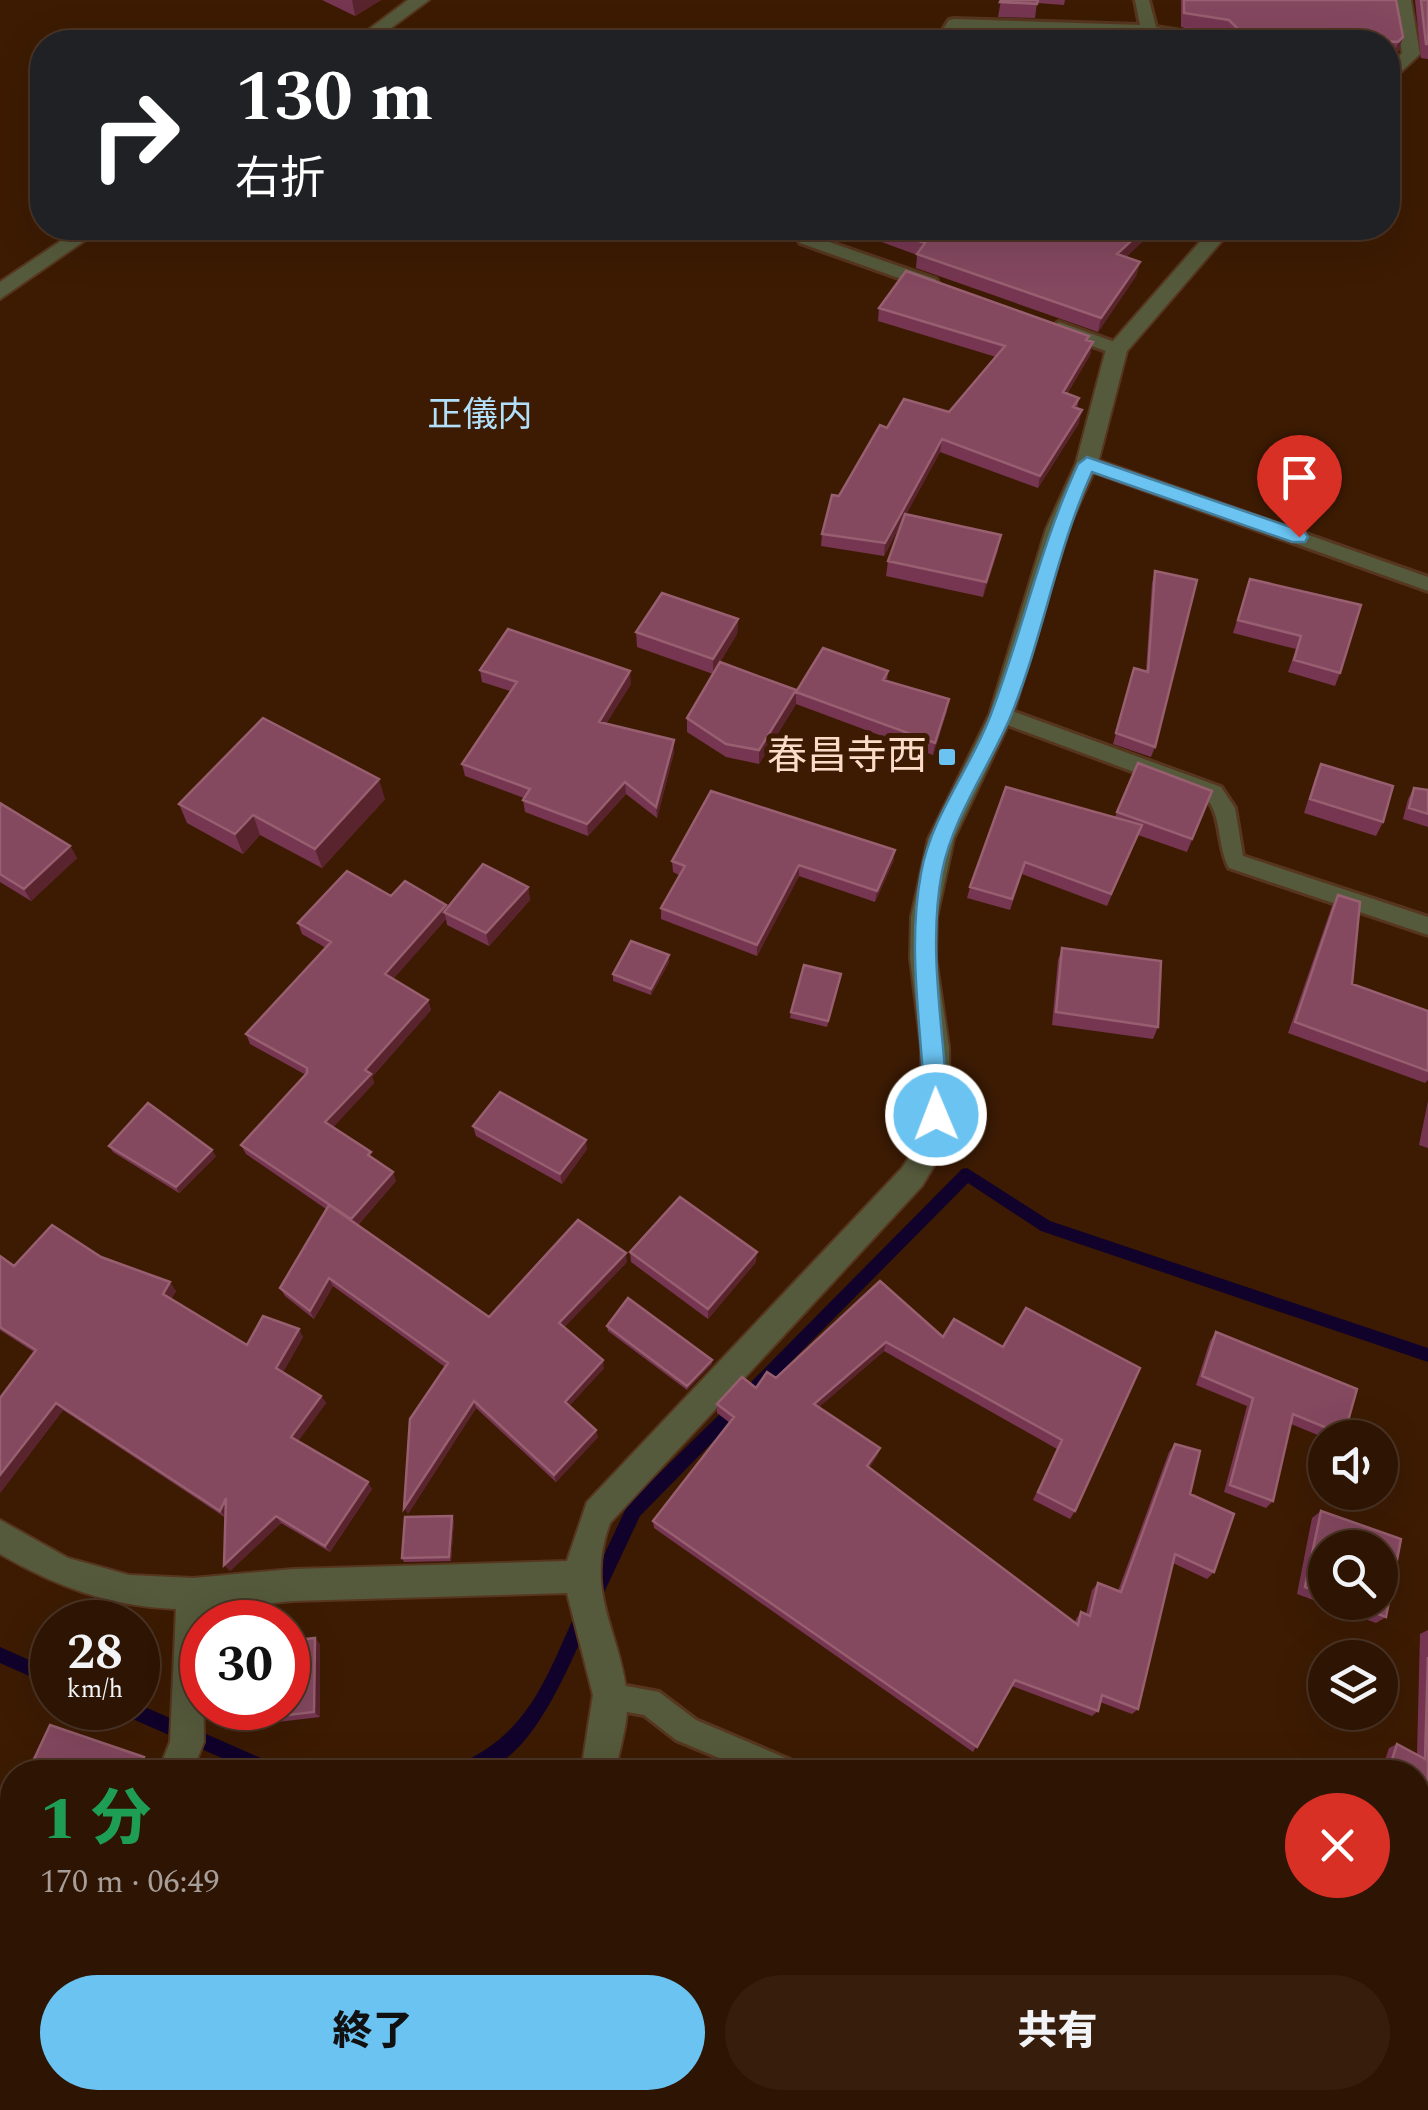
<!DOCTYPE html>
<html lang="ja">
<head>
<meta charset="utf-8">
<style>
  :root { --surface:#2e1402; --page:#361d0c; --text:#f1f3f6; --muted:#a79e99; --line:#493324; --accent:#6ac3f1 }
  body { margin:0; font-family:Spectral,"Noto Sans JP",serif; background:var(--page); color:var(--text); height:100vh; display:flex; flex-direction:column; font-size:38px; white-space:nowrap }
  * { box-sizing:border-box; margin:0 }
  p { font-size:32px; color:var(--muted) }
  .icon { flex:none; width:55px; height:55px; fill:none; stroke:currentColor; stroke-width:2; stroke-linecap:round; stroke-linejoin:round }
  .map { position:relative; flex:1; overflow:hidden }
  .sheet { position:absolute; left:0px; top:1760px; width:1430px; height:350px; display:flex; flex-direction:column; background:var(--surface); border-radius:40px 40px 0 0; box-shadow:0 10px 40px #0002,0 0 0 2px var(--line) }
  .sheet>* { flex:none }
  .guide { position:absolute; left:30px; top:30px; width:1370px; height:210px; border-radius:40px; box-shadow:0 10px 40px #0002,0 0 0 2px var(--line); background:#202124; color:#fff; overflow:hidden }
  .controls { position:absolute; left:1308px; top:1420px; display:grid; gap:20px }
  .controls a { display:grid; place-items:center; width:90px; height:90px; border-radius:50%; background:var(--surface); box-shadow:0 10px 40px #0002,0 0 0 2px var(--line); font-size:50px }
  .speed { position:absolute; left:30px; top:1600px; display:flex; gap:20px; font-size:50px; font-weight:700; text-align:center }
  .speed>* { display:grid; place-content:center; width:130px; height:130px; border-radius:50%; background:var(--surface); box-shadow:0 10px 40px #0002,0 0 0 2px var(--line); line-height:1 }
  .speed small { font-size:25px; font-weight:400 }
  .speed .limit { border:15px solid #d22; background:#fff; color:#111 }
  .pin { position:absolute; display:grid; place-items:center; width:85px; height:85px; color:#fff; margin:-102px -42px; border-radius:50% 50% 50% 0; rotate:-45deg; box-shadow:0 0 10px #0007 }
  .pin .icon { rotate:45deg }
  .me { position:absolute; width:110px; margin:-55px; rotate:359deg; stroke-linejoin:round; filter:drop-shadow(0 0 8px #0008) }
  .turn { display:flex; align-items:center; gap:35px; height:210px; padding:0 40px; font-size:45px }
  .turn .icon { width:130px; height:130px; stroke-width:2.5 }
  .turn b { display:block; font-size:70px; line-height:85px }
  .round { display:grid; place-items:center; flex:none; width:105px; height:105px; border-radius:52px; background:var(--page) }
  .head { display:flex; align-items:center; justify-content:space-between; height:170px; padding:0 40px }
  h1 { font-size:60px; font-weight:800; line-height:75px; color:#1e9e55 }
  .primary-button { display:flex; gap:20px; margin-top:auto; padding:20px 40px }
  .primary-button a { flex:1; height:115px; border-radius:60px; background:var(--accent); color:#111; font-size:40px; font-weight:800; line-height:115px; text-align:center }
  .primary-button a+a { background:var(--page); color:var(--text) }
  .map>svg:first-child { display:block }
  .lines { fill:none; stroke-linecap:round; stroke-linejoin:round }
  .stream { fill:#10022b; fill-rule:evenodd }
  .service-casing { stroke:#57361f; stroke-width:6 }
  .minor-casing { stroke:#57361f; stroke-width:4 }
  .service { fill:#565a3c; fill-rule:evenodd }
  .minor { fill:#565a3c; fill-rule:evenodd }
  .wall { fill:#763652; fill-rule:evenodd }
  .shaded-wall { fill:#59242d }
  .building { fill:#84485f; stroke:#975f6f; stroke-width:2.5 }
  .route { fill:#6ac3f1; stroke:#457f9d; stroke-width:2.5 }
  .poi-dot { fill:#6ac3f1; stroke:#3d1b03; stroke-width:4 }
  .labels { text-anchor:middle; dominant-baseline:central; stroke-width:10; stroke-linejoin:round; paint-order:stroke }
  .far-neighbourhood-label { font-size:35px; fill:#b2e0fa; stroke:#3d1b03 }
  .poi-label { font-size:40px; fill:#fadcc9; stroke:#3d1b03; text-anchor:end }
</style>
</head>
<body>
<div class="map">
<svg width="1428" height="2110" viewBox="0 0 1428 2110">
  <rect width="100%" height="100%" fill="#3d1b03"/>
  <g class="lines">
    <path class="stream" d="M967,1168L1050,1221L1428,1348V1362L1041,1231L968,1183L763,1390L758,1392L753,1390L750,1385L753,1380L962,1169Z
      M736,1401L741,1403L744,1408L741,1413L640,1516L600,1601L594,1603L588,1601L586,1595L588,1589L628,1504L731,1403Z
      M584,1606L590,1608L592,1614L590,1620C569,1665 535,1755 483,1771C473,1774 462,1772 452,1772L454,1766C530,1735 546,1677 578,1608Z
      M0,1647L52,1670V1686L0,1663Z
      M138,1704L279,1766L281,1772H254L121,1714L119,1708H138Z"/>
    <g class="service-casing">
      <path id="service" d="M1135,0H1149L1156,27L1225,38L1232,42H1200L1149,34L959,28L949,42H935L949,20L954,19L1140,25Z
        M806,234L936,279L938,283L936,287H924L800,243L798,239Z
        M1059,322L1123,345L1126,349L1117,355L1053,332L1050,328Z
        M1087,457L1428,577V591L1081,467V459Z
        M1001,707L1221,787L1235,808L1243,856L1428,917V935L1229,868C1217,846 1222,817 1207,799L994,720L991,715L994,710Z
        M610,1683L659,1692L696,1720L795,1762L799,1772H753L676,1740L644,1715L600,1707L596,1697L600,1687Z
        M1418,1959L1428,1963V1993L1418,1988Z"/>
    </g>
    <g class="minor-casing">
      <path id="minor" d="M408,0H429L372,42H352Z
        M1393,0H1411L1420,54L1388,84V68L1402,53Z
        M80,228H103L0,299V282Z
        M1212,228H1233L1127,351L1098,463L1068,529L1013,715L954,839L937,917L936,958L949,1047L950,1115L943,1151L922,1186L610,1523C584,1594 620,1629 627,1696C629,1721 620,1748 615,1772H581L593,1695L567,1593L293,1601L209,1609L208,1622H202L204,1742L192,1772H158L170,1742L176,1609C109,1606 57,1587 0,1554V1520L68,1558L129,1575L193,1578L293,1569L567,1561L587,1502L902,1168L916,1147L922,1115L921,1047L910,958L911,917L928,839L989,715L1046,529L1076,463L1106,349Z
        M23,2098H61L56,2110H17Z
        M527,2098H564L563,2110H525Z"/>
    </g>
    <use href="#service" class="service"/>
    <use href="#minor" class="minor"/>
  </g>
  <path class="wall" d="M322,0H381L355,16Z
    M1001,0H1065L1064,5L1037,3L1035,18L998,17Z
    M1181,0H1396L1403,37L1398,52L1394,56H1388V42H1181L1185,29H1191L1181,27Z
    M1415,0H1428V59L1421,58Z
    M849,228H1157L1126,257L1140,262L1136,276L1098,332L916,268L917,255L849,230Z
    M879,308L1089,336L1088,341L1093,342L1090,355L1067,394L1079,398L1077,408L1079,423L1038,488L940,452L906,514L998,550L983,597L886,576L888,561L903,520L884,556L821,546L822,534L839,496L887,428L949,412L996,357L878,321Z
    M1155,571V747L1151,757L1113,744L1134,668L1146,671L1152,583Z
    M1250,579L1340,673L1335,686L1288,672L1296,649L1233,633Z
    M738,619L737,634L720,662L796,690L888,671L887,681L947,711L933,755L796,704L759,764L726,757L687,732V718L713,674L637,647L636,632Z
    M480,670L631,684L606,723L674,740V752L657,818L626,794L588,836L525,812L523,800L524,798L465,776L462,764L510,691L482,682Z
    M1321,764L1383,822L1376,836L1304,813L1315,778Z
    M1414,788L1428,790V827L1403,819L1408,799Z
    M1212,791L1187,852L1138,835L1107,906L1022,874L1010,910L967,898L970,887L1115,817L1117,812Z
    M385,799L322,868L260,835L243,854L187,823L179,804Z
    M0,803L70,846L77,858L31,901L0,882Z
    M895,850L893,862L875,902L799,876L757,956L661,919V908L679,875L673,872L672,861Z
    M528,887L530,900L489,946L447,925L446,919L393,979L428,1000L431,1010L372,1077L374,1083L333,1127L373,1159L396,1181L358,1225L489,1317L627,1262L564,1327L604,1368L569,1406L598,1437L556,1482L476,1408L408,1514L445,1367L333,1286L314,1319L285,1296L280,1288L326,1209L246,1154L241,1145L306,1075L250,1044L246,1034L326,948L302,934L298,923L391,896L447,909Z
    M1338,895L1352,984L1428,1011V1080L1425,1083L1288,1033L1332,906Z
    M1062,948L1158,1027L1153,1039L1052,1025L1058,960Z
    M669,955V962L651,995L613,981V974Z
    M840,980L827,1027L790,1018L791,1012Z
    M1428,1101V1148L1419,1145Z
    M473,1126L587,1149L562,1184L476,1136Z
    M109,1146L216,1156L179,1193L113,1152Z
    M630,1252L756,1262L708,1319L631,1262Z
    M0,1256L14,1266L101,1257L176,1291L171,1299L247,1345L303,1337L283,1372L321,1396L326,1403L298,1441L372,1489L330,1552L281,1523L230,1571L226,1518L63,1410L0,1493V1398L34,1352L0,1330Z
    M880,1281L943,1337L1140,1368L1075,1511L1070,1519L1033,1500L1057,1449L884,1351L819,1407L880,1448L877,1456L869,1468L1075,1623L1076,1619L1081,1612L1086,1614L1092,1590L1098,1583L1118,1591L1169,1452L1175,1444L1214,1572L1207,1579L1173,1563L1138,1709L1132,1714L1100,1702L1098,1711L1092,1716L1012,1686L973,1752L654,1528L653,1521L730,1423L717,1413V1404L776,1378Z
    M607,1326L712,1364L687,1390L608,1331Z
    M1216,1332L1344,1435L1342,1438H1325L1291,1424L1273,1501L1266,1508L1224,1492L1247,1406L1196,1385L1210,1341Z
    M1321,1511L1401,1539L1386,1617L1376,1623L1297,1594L1312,1518ZM1325,1548H1380V1602H1325Z
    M454,1520L451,1561L404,1562L402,1558Z
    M1428,1630V1937L1423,1938L1418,1935V1772H1381L1389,1748L1397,1744L1417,1754L1420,1634Z
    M320,1644V1717L227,1728L220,1723Z"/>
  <path class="shaded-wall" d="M352,0H381L355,16Z
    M1403,37L1398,52L1394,56L1398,42Z
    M1145,228H1157L1114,268L1117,254Z
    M1140,262L1136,276L1098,332L1101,318Z
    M1093,342L1090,355L1060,405L1063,392Z
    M1082,410L1079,423L1038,488L1040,476Z
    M942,439L940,452L884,556L885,543Z
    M1001,535L998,550L983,597L986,582Z
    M738,619L737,634L713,674V659Z
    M630,671L631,684L600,734L599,722Z
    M796,690V704L759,764V750Z
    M949,699L947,711L933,755L935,743Z
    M674,740V752L657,818L656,807Z
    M379,779L385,799L322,868L315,849Z
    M625,782L626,794L588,836L587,824Z
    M253,815L260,835L243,854L235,834Z
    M70,846L77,858L31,901L24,889Z
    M895,850L893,862L875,902L877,891Z
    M799,865V876L757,956V945Z
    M528,887L530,900L489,946L486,933Z
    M446,905L448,914L444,912L446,919L388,985L385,974Z
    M669,955V962L651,995V989Z
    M428,1000L431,1010L372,1077L374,1083L329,1132L325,1122L365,1070Z
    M586,1140L587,1149L562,1184L560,1174Z
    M212,1150L216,1156L179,1193L176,1187Z
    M393,1172L396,1181L355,1228L351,1219Z
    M757,1252L756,1262L708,1319V1309Z
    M626,1253L627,1262L561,1331L559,1323Z
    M329,1278L333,1286L314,1319L310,1311Z
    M170,1282L176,1291L169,1303L163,1294Z
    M299,1329L303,1337L281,1376L276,1368Z
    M886,1342L884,1351L812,1413L814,1404Z
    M603,1360L604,1368L566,1409L565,1402Z
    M712,1360V1364L687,1390V1386Z
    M321,1396L326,1403L296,1444L291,1437Z
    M474,1401L476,1408L408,1514L404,1508Z
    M56,1403L63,1410L0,1493V1475Z
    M596,1430L598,1437L556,1482L554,1475Z
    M880,1448L877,1456L865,1475L867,1466Z
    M368,1482L372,1489L330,1552L325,1546Z
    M226,1498V1518L220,1511Z
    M276,1516L281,1523L230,1571L224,1565Z
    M452,1516L454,1520L451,1561L449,1557Z
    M315,1638L320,1644V1717L314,1712Z
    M144,1757L152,1761L147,1772H137Z
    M332,2101H337L335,2108L344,2110L330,2109Z"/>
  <path class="building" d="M1001,0H1038L1037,4L1000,2Z
    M1184,0H1396L1403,37L1398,42L1278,34L1277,42H1185V29L1239,30L1229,20L1184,13Z
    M1421,0H1428V44H1426Z
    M710,33L733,42H698Z
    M882,228H1145L1117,254L1140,262L1101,318L917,254L925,243Z
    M906,271L1089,336L1086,340L1093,342L1063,392L1079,398L1073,407L1082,410L1040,476L942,439L885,543L822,534L832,495L839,496L880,425L887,428L904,399L949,412L1005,346L879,308Z
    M905,514L1001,535L986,582L888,561Z
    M1155,571L1197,580L1155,747L1116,733L1134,668L1148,672Z
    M1250,579L1361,605L1340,673L1294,660L1301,636L1238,620Z
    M662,593L738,619L713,659L636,632Z
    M508,629L630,671L599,722L674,740L656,807L625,782L587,824L523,800L530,789L462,764L517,682L480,670Z
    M823,648L888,671L883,680L949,699L935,743L796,692Z
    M720,662L796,690L759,750L726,744L687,718Z
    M263,718L379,779L315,849L253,815L235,834L179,804Z
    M1138,763L1212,791L1192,839L1117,812Z
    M1321,764L1393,786L1383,822L1310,799Z
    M1006,787L1142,825L1111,894L1025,862L1012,899L970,887Z
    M1414,788L1428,790V814L1409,808Z
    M711,791L895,850L877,891L799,865L757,945L661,908L685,866L672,861Z
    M0,803L70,846L24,889L0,874Z
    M483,864L528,887L486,933L444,912Z
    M347,871L391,896L405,881L446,905L385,974L428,1000L365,1070L371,1074L325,1122L371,1152L368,1155L393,1172L351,1219L241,1145L307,1073V1068L246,1034L331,942L298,923Z
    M1338,895L1360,902L1352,984L1428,1011V1071L1295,1022Z
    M631,941L669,955L651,989L613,974Z
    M1062,948L1161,961L1158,1027L1056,1012Z
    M804,965L841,974L828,1021L791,1012Z
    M500,1092L586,1140L560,1174L473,1126Z
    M148,1103L212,1150L176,1187L109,1146Z
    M680,1197L757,1252L708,1309L630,1252Z
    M329,1205L489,1317L578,1220L626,1253L559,1323L603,1360L565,1402L596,1430L554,1475L474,1401L404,1508L410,1419L448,1363L329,1278L310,1311L280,1288Z
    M52,1225L101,1257L170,1282L163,1294L247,1345L263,1316L299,1329L276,1368L321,1396L291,1437L368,1482L325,1546L276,1516L224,1565L226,1498L220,1511L56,1403L0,1475V1398L36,1350L0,1327V1256L14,1266Z
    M880,1281L943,1337L954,1319L1003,1347L1026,1308L1140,1368L1075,1511L1038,1492L1062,1440L886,1342L814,1404L880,1448L867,1466L1078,1625L1081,1612L1090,1616L1098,1583L1121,1592L1175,1444L1200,1451L1190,1494L1234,1514L1214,1572L1175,1554L1138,1709L1102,1695L1098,1711L1015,1680L977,1747L653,1521L734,1417L717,1404L742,1377L756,1388L767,1372L776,1378Z
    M628,1298L712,1360L687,1386L607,1326Z
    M1216,1332L1357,1389L1344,1435L1293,1414L1273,1501L1230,1485L1253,1398L1202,1376Z
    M1321,1511L1401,1539L1386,1617L1347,1602H1380V1548H1325V1594L1305,1587Z
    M452,1516L449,1557L402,1558L405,1517Z
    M315,1638L314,1712L220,1723V1708H288V1641Z
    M1428,1657V1934L1418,1928V1772H1388L1397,1744L1425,1759Z
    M50,1725L144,1757L137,1772H28Z
    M12,1805V1836L0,1831Z
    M238,2098H315L332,2101L330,2109L336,2110H235Z"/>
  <path class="route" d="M1087,457L1305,532L1308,537L1305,542H1292L1092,472C1056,552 1043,638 1010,718C988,769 953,817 942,872C927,952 945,1034 948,1115L936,1125L925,1115C923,1034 906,954 921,873C931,816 971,768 991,714C1023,630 1040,546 1078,464Z"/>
  <rect class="poi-dot" x="937" y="747" width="20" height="20" rx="5"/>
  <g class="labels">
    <g class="far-neighbourhood-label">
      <text x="480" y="415">正儀内</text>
    </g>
    <g class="poi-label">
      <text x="927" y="757">春昌寺西</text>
    </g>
  </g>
</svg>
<div class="controls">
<a><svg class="icon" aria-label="sound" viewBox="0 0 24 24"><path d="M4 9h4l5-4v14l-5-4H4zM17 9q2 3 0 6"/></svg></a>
<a><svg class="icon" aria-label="search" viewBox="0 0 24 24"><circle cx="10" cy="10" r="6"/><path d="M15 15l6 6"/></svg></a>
<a><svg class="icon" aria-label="layers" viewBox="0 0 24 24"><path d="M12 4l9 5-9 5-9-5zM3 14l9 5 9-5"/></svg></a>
</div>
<div class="speed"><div>28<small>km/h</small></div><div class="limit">30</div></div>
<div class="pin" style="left:1299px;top:537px;background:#d93025"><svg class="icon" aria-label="arrive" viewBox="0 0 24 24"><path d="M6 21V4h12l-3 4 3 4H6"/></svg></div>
<svg class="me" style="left:936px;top:1115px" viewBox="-20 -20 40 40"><circle r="17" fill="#6ac3f1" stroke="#fff" stroke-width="3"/><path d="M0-11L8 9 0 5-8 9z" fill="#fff"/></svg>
<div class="guide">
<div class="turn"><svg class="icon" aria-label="right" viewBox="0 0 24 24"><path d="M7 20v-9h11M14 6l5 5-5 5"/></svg><div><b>130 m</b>右折</div></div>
</div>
<section class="sheet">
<div class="head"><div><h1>1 分</h1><p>170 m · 06:49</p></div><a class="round" style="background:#d93025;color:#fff"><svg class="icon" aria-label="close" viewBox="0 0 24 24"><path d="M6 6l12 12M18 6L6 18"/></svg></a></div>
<div class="primary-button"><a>終了</a><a>共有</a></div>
</section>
</div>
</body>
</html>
